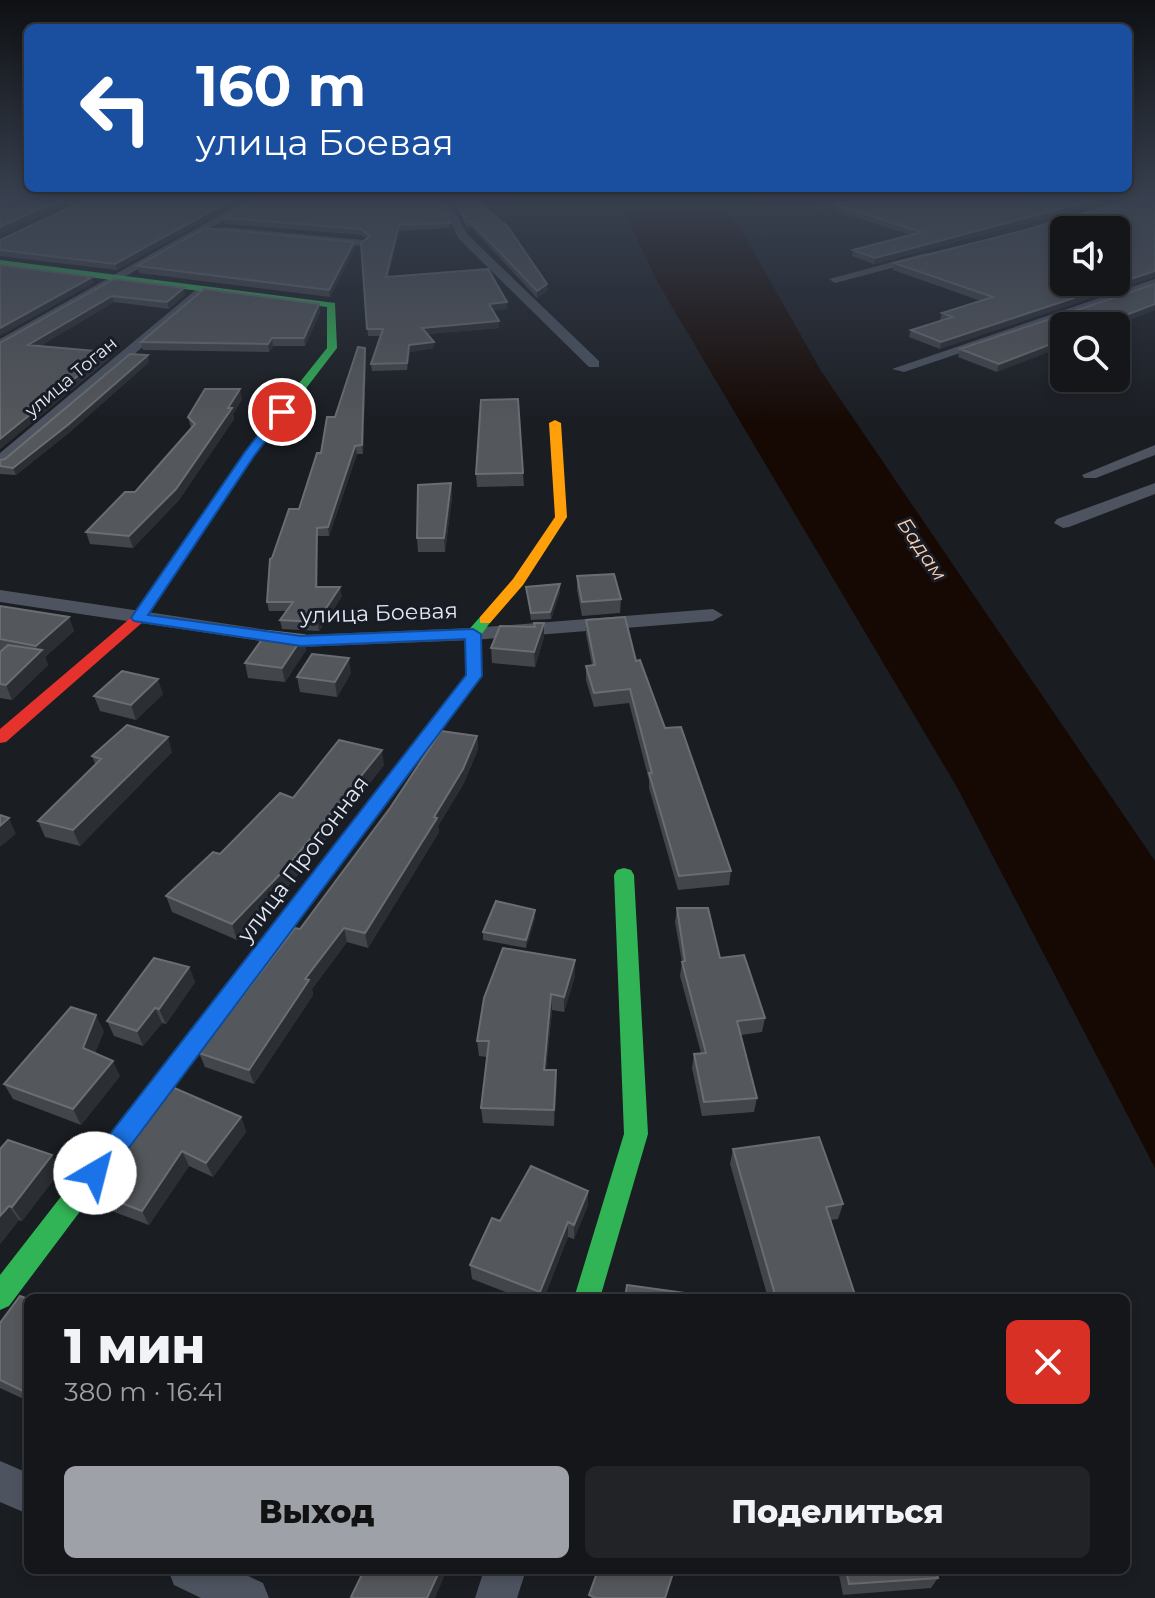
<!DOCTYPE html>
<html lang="ru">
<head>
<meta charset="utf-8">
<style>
  :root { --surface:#14161a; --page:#212327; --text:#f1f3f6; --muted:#9d9fa2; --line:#333539; --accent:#9ea2a8 }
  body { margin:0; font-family:Montserrat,sans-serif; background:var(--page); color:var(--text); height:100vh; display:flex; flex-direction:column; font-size:30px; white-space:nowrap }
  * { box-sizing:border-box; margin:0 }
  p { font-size:26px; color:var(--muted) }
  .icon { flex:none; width:44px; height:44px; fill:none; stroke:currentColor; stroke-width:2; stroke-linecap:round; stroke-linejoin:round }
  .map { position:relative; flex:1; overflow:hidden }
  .drawer { position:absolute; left:24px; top:1294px; width:1106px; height:280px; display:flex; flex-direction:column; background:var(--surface); border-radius:12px; box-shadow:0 4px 12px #0003,0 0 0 2px var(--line) }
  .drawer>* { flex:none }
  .hud { position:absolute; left:24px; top:24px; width:1108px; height:168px; border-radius:12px; box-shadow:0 4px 12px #0003,0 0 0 2px var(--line); background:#1a4fa0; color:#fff; overflow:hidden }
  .fabs { position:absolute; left:1050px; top:216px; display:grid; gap:16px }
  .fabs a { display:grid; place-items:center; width:80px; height:80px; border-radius:12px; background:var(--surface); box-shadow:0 4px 12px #0003,0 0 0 2px var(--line); font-size:40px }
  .pin { position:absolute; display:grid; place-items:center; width:68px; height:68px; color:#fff; margin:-34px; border:4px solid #fff; border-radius:50%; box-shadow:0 2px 8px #0007 }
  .me { position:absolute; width:88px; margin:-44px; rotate:37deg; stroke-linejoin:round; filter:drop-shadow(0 0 6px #0008) }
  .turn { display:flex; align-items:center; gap:28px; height:168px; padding:0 40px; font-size:36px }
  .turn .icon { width:104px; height:104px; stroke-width:2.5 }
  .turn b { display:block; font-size:56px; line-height:68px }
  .round { display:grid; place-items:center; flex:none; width:84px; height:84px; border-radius:12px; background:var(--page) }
  .overview { display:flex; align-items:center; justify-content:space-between; height:136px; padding:0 40px }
  h1 { font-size:48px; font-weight:800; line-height:60px }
  .cta { display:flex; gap:16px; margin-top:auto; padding:16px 40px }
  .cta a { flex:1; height:92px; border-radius:12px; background:var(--accent); color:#111; font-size:32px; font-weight:800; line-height:92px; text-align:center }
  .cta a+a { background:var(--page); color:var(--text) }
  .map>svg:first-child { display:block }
  .water { fill:#160903 }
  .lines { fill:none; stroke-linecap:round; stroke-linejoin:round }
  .street { fill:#4d5460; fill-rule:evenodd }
  .fast { fill:#30b455; fill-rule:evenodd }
  .slow { fill:#ff9f0a; fill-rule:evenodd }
  .jam { fill:#e5322d; fill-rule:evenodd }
  .wall { fill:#42454a }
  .shaded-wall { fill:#2b2e32 }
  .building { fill:#54575b; stroke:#6a6e73; stroke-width:2; fill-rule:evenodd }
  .route { fill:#1a73e8; stroke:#114b97; stroke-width:2 }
  .labels { text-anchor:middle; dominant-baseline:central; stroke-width:6; stroke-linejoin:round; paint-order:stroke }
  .far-street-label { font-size:18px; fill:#e5e9f0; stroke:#171c26 }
  .far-water-label { font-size:20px; font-style:italic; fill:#feceaa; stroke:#171c26 }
  .street-label { font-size:22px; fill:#e5e9f0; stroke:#171c26 }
</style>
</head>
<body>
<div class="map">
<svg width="1155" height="1598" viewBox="0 0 1155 1598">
  <rect width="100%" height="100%" fill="#1a1d22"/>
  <path class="water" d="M618,200H717L743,233L821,371L1155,861V1168L958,789L658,283Z"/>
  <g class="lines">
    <path class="street" d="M247,200H259L0,348V339Z
      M439,200H449L468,235L599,361V367H589L459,239Z
      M839,200H859L822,209L817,206Z
      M224,227L363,240L368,243L363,246L220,232L219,230Z
      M926,253L932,256L930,258L835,283L829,279Z
      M1155,279V287L904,372L892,369Z
      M198,288L208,291L6,464L0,466V453Z
      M1155,445V455L1096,478H1084L1082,475Z
      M1155,483V494L1069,527L1063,528L1054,523L1057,519Z
      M0,590L301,635L473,628L713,609L723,615L713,621L473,640L301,647L0,602Z
      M0,1461L28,1473V1514L0,1502Z
      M168,1570H236L263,1583L269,1598H201L174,1585Z
      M484,1570H526L517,1598H475Z"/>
    <path class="fast" d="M0,260L335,303L337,348L254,456L224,500H216L214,497L245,451L327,348V307L0,266Z
      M485,616L492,620L481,635L480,679L9,1306L0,1310V1275L466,676L465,634L480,617Z
      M624,868L631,870L634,875L648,1134L600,1298H574L624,1134L614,875L617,870Z"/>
    <path class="slow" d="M555,420L561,423L567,517L523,585L490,623H480V617L513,579L555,517L549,423Z"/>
    <path class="jam" d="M220,493L226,497L144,621L6,742L0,743V729L134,615L216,494Z"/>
  </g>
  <path class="wall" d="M86,200H241L117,270L0,256V240Z
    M452,200H476L548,290L537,298L471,227L467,228Z
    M860,200H1107V201L874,264L852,256L853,250L911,235L835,211V205Z
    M1130,200L940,349L909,337L911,330L941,321L940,320L942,313L981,301L893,270L894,263L1022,231Z
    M224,218L450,223V228L399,231L388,277L507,309L493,310L499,328L427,334L434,348L410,352L407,370L372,371L371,364L380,336H368L361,243L367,239L361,235L225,224Z
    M354,242L355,248L330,297L139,273L137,266Z
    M114,279L185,295L169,309L114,302L40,346L109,359L0,449V343Z
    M1155,284L997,372L958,357L960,349Z
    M319,304L320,312L305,346H273L269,352L143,350L141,342Z
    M366,356L363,454H357L329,536H318V587L342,596L319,631L282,629L280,620L286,611H269L267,602L272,558L299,509L335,417Z
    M149,362L71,431L16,475L0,474V460L5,459Z
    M242,399L233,414L234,419L179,500L133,548L90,544L86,532L135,492L191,428L188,417Z
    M523,473L524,486L477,487L476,474Z
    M451,483L452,497L445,552H418L417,538Z
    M577,576L621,599L620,613L582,616L577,590Z
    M526,587L560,592L551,619L531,620Z
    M0,606L69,617L74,631L45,657L48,665L12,700L0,698Z
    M586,620L636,661L665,728L731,871L729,885L678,890L649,788V780L629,703L594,707L586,680V666L592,665L586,634Z
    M544,623V637L535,667L492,663L491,648Z
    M304,635L306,650L285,682L248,678L245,663Z
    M351,673L337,697L300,692L297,677Z
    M163,694L136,720L100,711L94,696Z
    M477,736L478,749L464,783L438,826L439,832L368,948L347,942L312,989L313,995L254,1084L205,1067L199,1053L300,929Z
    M172,752L80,846L45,837L38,821L95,764L92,756Z
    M384,765L292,882L237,940L172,912L166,896L293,798Z
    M677,908L720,958L765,1018L762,1032L741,1035L757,1098L754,1112L702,1116L692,1068L694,1054L701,1053L680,976L682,962L675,922Z
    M535,910V918L526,948L483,940V932Z
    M189,967L195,982L166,1024L162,1023L143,1046L114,1036L107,1021Z
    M575,976L564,1012L552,1010L546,1070H556L554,1126L483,1123L481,1108L487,1057L479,1056L477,1041Z
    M104,1031L95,1053L120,1076L81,1125L13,1099L4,1084Z
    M241,1117L246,1132L213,1177L189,1166L149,1225L101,1207L93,1192Z
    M0,1149L61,1170L22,1221L19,1220L0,1244Z
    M733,1149L843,1204L838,1219L831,1220L856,1298H768L730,1164Z
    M588,1191V1205L574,1239L568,1237L544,1298H521L472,1279L470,1265L500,1221Z
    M28,1299V1401L0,1388V1323Z
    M838,1570H936L938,1578L931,1588L843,1595Z"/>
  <path class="shaded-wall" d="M60,200H73L0,234V227Z
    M231,200H241L117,270L115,264Z
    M1093,200H1107V201L874,264L875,258Z
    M399,225V231L386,283V277Z
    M354,242L355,248L330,297L329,290Z
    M1155,271V277L940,349L941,342Z
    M92,277L94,283L0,336V328Z
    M547,284L548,290L537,298V291Z
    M184,288L185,295L169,309L167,302Z
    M112,296L114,302L30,352L28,345Z
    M507,302V309L490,310L489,304Z
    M319,304L320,312L305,346L304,338Z
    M1155,304V310L1114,326H1097Z
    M499,321V328L423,334L422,328Z
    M272,338L273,346L269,352L268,344Z
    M1064,339V346L997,372L999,364Z
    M434,342V348L410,352L407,370V363L409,345Z
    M365,348L366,356L363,454L362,445Z
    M107,352L109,359L0,449V439Z
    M148,355L149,362L71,431L16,475L13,468Z
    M240,389L242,399L233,414L234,419L179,500L133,548L129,536L228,408Z
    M355,446L357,454L329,536L328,527Z
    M451,483L452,497L445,552L444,538Z
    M317,528L318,536V596L316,587Z
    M560,584V592L551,619L550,612Z
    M340,587L342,596L319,631L317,622Z
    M69,617L74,631L45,657L48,665L12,700L6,685L39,653L36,646Z
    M544,623V637L535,667L534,652Z
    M304,635L306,650L285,682L282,668Z
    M349,658L351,673L337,697L335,682Z
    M158,679L163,694L136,720L131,705Z
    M477,736L478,749L464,783L438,826L439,832L368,948L365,933L434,817Z
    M168,737L172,752L80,846L73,830Z
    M382,750L384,765L292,882L237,940L232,924Z
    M9,818L16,834L0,847V826Z
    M535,910V918L526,948V940Z
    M344,928L347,942L312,989L313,995L254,1084L249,1070L305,979Z
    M575,960V976L564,1012V997Z
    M189,967L195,982L166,1024L159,1009Z
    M551,994L552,1010L544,1085V1070Z
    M155,1008L162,1023L143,1046L137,1031Z
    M96,1015L104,1031L91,1063L83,1048Z
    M113,1061L120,1076L81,1125L73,1109Z
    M556,1070L557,1086L554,1126V1110Z
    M241,1117L246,1132L213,1177L206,1163Z
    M182,1151L189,1166L149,1225L142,1211Z
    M52,1155L61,1170L22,1221L12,1207Z
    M588,1191V1205L574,1239V1225Z
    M9,1206L19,1220L0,1244V1216Z
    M568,1222V1237L544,1298H540V1292Z
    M28,1383V1397L23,1391Z
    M440,1570H447L435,1598H427Z"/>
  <path class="building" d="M0,200H60L0,227Z
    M86,200H231L115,264L0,250V240Z
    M255,200H440L450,223L399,225L386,277L488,269L507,302L489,304L499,321L422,328L434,342L409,345L407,363L371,364L383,329H367L361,243L370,236L361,229L224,218Z
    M455,200H476L508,227L547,284L537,291L471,222H467Z
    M860,200H1093L875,258L853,250L922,232L835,205Z
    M1130,200H1155V271L941,342L911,330L953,317L942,313L993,297L894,263L1022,231ZM1064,230H1116V282H1064Z
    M205,228L354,242L329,290L137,266Z
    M0,265L92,277L0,328Z
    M114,279L184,288L167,302L112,296L28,345L107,352L0,439V343Z
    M1155,284V304L1097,326H1064V339L999,364L960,349Z
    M204,289L319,304L304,338H272L268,344L141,342Z
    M358,347L365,348L362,445L355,446L328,527L317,528L316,587H340L317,622L280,620L293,602H267L270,559L272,558L289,509H299L317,453H321L327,417H335Z
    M130,354L148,355L69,424L13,468L0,466V460L5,459Z
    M205,389H240L228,408H232L176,489L129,536L86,532L125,492H135L195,424L188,417Z
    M518,399L523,473L476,474L481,400Z
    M451,483L444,538H417L418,485Z
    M614,574L621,599L582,602L577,576Z
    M560,584L550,612L531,613L526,587Z
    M0,606L69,617L36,646L0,639Z
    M625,617L636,661L640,660L665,728L681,727L731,871L679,876L649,773H652L630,689L594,693L586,666L595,665L586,620Z
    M534,623H544L534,652L491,648L500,626L535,627Z
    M268,631L304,635L282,668L245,663Z
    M8,645L42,650L6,685L0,684V652Z
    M312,654L349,658L335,682L297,677Z
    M122,671L158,679L131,705L94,696Z
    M127,725L168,737L73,830L38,821L101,759L92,756Z
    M441,731L477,736L463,769L434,817L437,818L365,933L344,928L305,979L309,980L249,1070L199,1053L295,928L300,929L390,808Z
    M339,740L382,750L288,866L232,924L166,896L213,852L220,854L280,793L293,798Z
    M0,815L9,818L0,826Z
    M496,901L535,910L526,940L483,932Z
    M677,908H708L720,958L744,955L765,1018L737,1021L757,1098L704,1102L694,1054L706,1053L682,962L685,961Z
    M503,948L575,960L564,997L551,994L544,1070H556L554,1110L481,1108L489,1041H477L484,998Z
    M154,958L189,967L159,1009L155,1008L137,1031L107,1021Z
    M71,1007L96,1015L83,1048L113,1061L73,1109L4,1084Z
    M172,1087L241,1117L206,1163L182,1151L142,1211L93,1192Z
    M819,1137L843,1204L826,1207L856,1298H776L733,1149Z
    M8,1140L52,1155L12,1207L9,1206L0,1216V1149Z
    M531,1166L588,1191L574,1225L568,1222L540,1292L470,1265L492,1218L500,1221Z
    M627,1285L707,1296L706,1298H625Z
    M20,1296L28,1299V1383L23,1391L0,1380V1323Z
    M364,1570H440L427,1598H353L351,1597Z
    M598,1570H674L665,1598H595L589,1595Z
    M846,1570H936L938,1578L849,1584Z"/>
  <linearGradient id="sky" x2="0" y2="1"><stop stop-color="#0e1013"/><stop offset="0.47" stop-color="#38404f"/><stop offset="1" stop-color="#38404f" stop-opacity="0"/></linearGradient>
  <rect width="1155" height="423" fill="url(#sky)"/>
  <path class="route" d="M278,409L288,412L254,456L148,615L301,636L473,629L481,634L482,676L104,1181L95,1184L86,1181L82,1173L86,1165L466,675L465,639L301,646L134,621L131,618L245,452Z"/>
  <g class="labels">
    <g class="far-street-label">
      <text transform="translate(71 377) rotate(-40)">улица Тоган</text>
    </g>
    <g class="far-water-label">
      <text transform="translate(922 549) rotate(56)">Бадам</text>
    </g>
    <g class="street-label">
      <text transform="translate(379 613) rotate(-2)">улица Боевая</text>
      <text transform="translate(303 859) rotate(-53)">улица Прогонная</text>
    </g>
  </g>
</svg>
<div class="fabs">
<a><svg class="icon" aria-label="sound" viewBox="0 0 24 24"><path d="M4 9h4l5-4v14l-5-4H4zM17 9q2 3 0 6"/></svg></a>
<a><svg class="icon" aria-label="search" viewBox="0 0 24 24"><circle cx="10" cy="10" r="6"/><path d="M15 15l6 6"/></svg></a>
</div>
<div class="pin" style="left:282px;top:412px;background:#d93025"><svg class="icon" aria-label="arrive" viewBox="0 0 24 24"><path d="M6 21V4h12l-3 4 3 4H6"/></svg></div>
<svg class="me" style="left:95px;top:1173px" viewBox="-20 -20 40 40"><circle r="19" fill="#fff"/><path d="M0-13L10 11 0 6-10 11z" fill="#1a73e8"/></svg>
<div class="hud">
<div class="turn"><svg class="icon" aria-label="left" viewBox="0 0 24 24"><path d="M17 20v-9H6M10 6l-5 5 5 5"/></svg><div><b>160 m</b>улица Боевая</div></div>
</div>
<section class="drawer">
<div class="overview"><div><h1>1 мин</h1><p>380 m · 16:41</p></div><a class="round" style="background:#d93025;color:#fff"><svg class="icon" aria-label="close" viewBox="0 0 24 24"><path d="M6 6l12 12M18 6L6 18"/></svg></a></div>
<div class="cta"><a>Выход</a><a>Поделиться</a></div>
</section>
</div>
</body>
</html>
